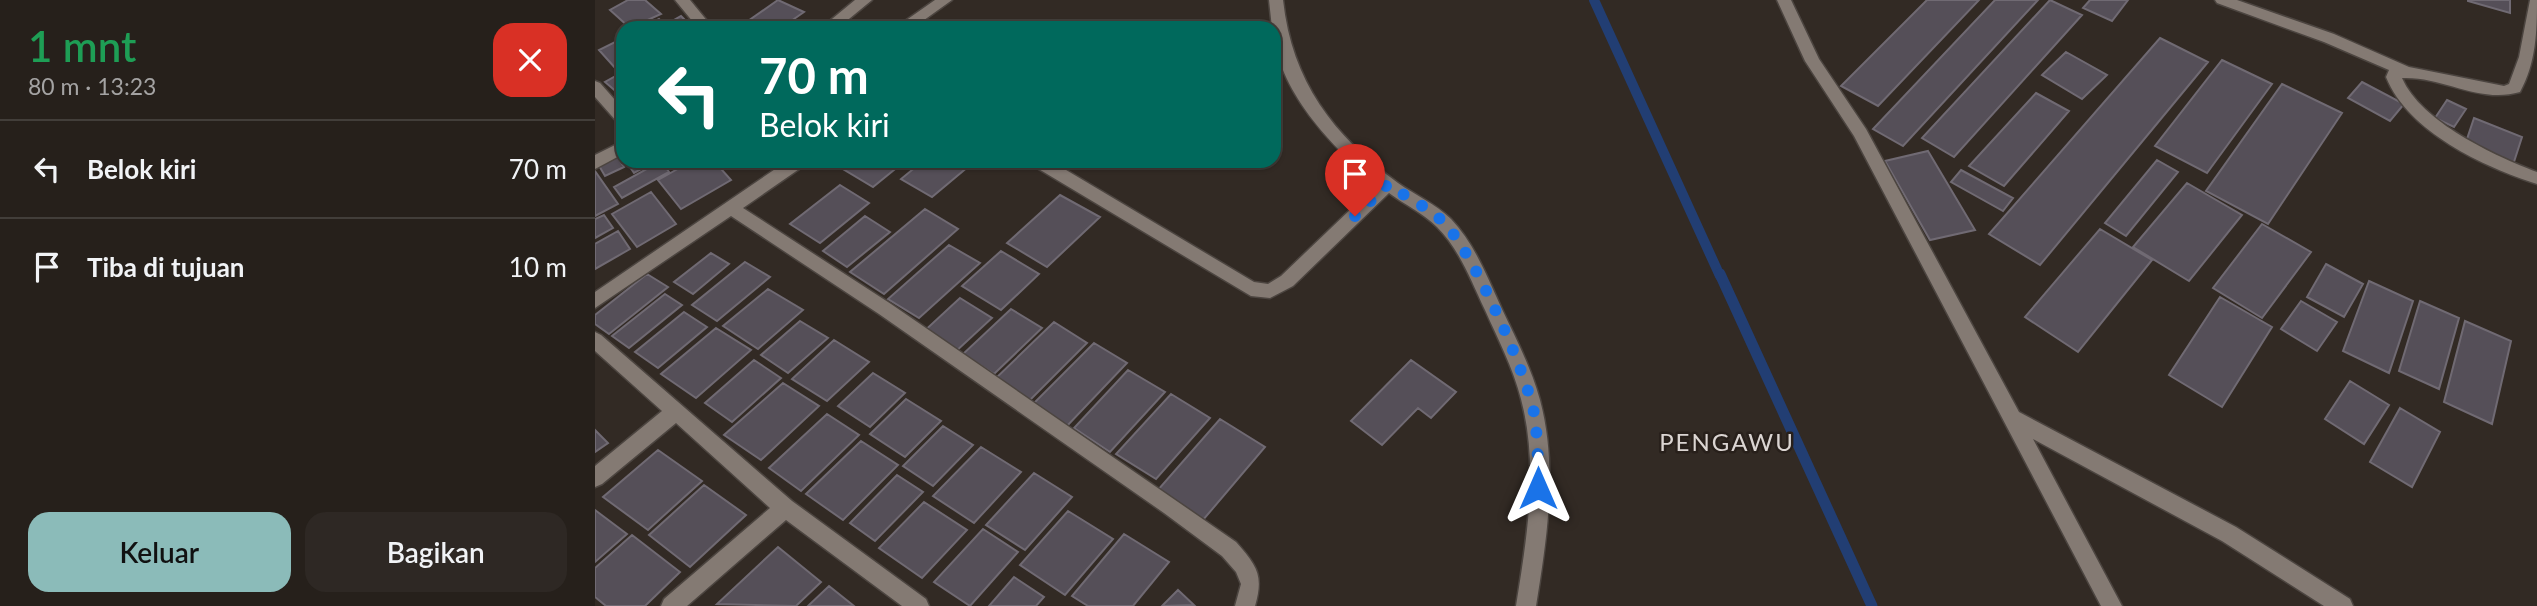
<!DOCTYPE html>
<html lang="id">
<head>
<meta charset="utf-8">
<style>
  :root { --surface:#26201b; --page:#2e2824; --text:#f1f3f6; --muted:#a4a3a3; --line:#423e3a; --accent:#8bbbb9 }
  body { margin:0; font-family:Lato,sans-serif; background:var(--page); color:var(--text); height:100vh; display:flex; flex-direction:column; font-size:26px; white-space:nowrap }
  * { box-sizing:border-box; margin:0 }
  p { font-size:23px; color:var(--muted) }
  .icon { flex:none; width:38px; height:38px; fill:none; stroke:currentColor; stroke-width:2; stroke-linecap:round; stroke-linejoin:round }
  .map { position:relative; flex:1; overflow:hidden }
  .side { display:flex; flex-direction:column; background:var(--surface); width:595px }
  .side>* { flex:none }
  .guide { position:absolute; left:21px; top:21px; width:665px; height:147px; border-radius:21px; box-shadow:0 2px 5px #0004,0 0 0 2px var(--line); background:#00695c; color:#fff; overflow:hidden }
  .pin { position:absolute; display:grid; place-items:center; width:60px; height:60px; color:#fff; margin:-72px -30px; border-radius:50% 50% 50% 0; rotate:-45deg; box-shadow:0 0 7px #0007 }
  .pin .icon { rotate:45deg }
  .me { position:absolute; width:77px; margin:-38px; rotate:0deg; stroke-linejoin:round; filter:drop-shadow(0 0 5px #0008) }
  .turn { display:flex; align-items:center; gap:24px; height:147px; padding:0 28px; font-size:32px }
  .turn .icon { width:91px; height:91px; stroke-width:2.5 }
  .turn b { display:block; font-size:49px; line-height:60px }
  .round { display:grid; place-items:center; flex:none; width:74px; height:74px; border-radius:21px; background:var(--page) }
  .summary { display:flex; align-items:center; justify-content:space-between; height:119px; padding:0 28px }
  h1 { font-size:42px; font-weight:600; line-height:52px; color:#1e9e55 }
  .cta { display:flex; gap:14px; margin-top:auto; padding:14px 28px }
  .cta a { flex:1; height:80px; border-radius:21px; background:var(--accent); color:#111; font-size:28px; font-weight:600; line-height:80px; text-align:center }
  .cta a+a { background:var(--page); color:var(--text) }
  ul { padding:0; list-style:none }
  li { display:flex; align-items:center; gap:21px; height:98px; padding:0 28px; border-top:2px solid var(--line) }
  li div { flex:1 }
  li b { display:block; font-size:26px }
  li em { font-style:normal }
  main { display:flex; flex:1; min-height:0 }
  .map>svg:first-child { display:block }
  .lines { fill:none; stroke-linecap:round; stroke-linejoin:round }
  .stream-far1 { stroke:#223e73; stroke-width:10 }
  .stream { stroke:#223e73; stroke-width:11 }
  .building { fill:#554f58; stroke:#706a73; stroke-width:2 }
  .minor-casing { stroke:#4c4540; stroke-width:3 }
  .minor { fill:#847a73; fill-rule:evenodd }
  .route { stroke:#1a73e8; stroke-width:12; stroke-dasharray:0 21.6 }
  .labels { text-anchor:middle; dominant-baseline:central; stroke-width:5; stroke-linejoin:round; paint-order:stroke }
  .quarter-label { font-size:24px; letter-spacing:2px; fill:#dbd5d2; stroke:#28201b }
</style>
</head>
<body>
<main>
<section class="side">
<div class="summary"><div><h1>1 mnt</h1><p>80 m · 13:23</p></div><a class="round" style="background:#d93025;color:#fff"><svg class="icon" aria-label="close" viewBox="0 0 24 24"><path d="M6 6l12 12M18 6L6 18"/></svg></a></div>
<ul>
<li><svg class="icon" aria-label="left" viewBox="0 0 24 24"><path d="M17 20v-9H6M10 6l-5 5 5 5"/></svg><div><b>Belok kiri</b></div><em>70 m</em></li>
<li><svg class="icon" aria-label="arrive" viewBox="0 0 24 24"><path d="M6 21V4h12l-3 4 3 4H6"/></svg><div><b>Tiba di tujuan</b></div><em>10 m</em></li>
</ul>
<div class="cta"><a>Keluar</a><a>Bagikan</a></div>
</section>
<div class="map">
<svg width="1942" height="606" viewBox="0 0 1942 606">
  <rect width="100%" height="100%" fill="#322a24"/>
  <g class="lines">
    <path class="stream-far1" d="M999,0L1125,276"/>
    <path class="stream" d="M1125,274L1277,606"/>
  </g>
  <path class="building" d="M33,0H50L66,14L35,28L15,10Z
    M183,0L209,12L186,28H143Z
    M1332,0H1384L1283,106L1246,86Z
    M1400,0H1443L1308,146L1278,129Z
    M1455,0L1487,15L1359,157L1327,138Z
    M1495,0H1533L1517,21L1488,8Z
    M1873,0H1915V13L1873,1Z
    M86,16L92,22L81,28H46L64,19L70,25Z
    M28,38V65L21,69L4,50Z
    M1565,38L1613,62L1445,265L1394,234Z
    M1471,52L1512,75L1487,99L1447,75Z
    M1627,60L1677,84L1612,173L1560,146Z
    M28,72V92L24,94L10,82Z
    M1767,82L1809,104L1795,121L1753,98Z
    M1687,84L1747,113L1673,224L1611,191Z
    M1441,93L1474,111L1409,186L1374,166Z
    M1852,100L1871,109L1859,127L1840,118Z
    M1879,118L1927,137L1918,165L1870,145Z
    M1333,151L1380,230L1335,240L1290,161Z
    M21,155L29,167L10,176L3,164Z
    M1562,160L1583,172L1531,236L1510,223Z
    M31,161H61L39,173Z
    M66,161L74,172L27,198L19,187Z
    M97,161H119L136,180L86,209L63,180Z
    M257,161H310L278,187L248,169Z
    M328,161H380L337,197L306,179Z
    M1366,170L1418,198L1408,211L1356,182Z
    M0,171L23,204L0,216Z
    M1592,183L1647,215L1594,281L1538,247Z
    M245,185L274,203L225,243L195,224Z
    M56,192L81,224L42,247L17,214Z
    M465,195L505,217L452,267L412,243Z
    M330,209L363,229L289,294L255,272Z
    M9,215L18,228L0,238V219Z
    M270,216L295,232L252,267L228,251Z
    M1667,224L1716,252L1667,318L1618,288Z
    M1505,229L1557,260L1483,352L1430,317Z
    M23,231L35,249L0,269V244Z
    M354,245L385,263L324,318L293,299Z
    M406,251L444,274L406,310L367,286Z
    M116,253L134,264L98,294L79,282Z
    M150,262L175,277L122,321L97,305Z
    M1731,264L1768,284L1749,317L1712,297Z
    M52,274L73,287L14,334L0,324V315Z
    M1774,281L1818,301L1794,373L1748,351Z
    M173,289L208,310L163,349L128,326Z
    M70,294L87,305L34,348L17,336Z
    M1625,297L1677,327L1627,407L1574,375Z
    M365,298L397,318L358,354L326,334Z
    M1706,301L1742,322L1722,351L1686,329Z
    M1825,301L1864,318L1844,389L1804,371Z
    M416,309L447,328L399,374L368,354Z
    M89,312L112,327L63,368L40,352Z
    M205,321L233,338L193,373L166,355Z
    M1870,321L1916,341L1897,424L1849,402Z
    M459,322L492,343L434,401L400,379Z
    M121,328L156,350L101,398L66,374Z
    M239,340L274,362L232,401L197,379Z
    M499,343L532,363L472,426L438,404Z
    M159,360L186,378L137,422L110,403Z
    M816,360L861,392L836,418L823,408L787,445L756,421Z
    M533,370L570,392L515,452L479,428Z
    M278,373L310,393L275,427L243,406Z
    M1755,381L1794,405L1769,444L1730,419Z
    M188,383L224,406L166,460L129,435Z
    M576,394L615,418L561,479L521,454Z
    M311,399L346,421L310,457L275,434Z
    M1805,408L1845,432L1817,487L1775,462Z
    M232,414L264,435L206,491L174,468Z
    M625,419L670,447L608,520L562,491Z
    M348,426L378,445L338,486L308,466Z
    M0,430L13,443L0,452Z
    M266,441L303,465L248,520L211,494Z
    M386,447L426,472L379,523L338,496Z
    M63,450L107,481L53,530L8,497Z
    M439,473L477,497L430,550L391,525Z
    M302,475L328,492L280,541L255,523Z
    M109,485L151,515L95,567L54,535Z
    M329,502L372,530L327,578L284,548Z
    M0,510L32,534L0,562Z
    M473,511L518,539L470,595L425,565Z
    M388,529L423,552L375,606L339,582Z
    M529,534L574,562L538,606H493L477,596Z
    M37,535L85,572L50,606H11L0,597V568Z
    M183,547L226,582L201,606L122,604Z
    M419,577L449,597L441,606H394Z
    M234,586L259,606H213Z
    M583,590L599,605L567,606Z"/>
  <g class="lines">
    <g class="minor-casing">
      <path id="minor" d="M80,0H95L118,28H103Z
        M260,0H277L243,28H226Z
        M340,0H357L318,28H300Z
        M674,0H688C697,82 738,135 803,183C820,195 841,204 856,219C879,243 892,276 906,307C920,337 936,367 945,400C963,467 952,538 941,606H921C932,538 944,466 926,399C918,368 903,339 890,310C876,281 865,250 842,227C828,213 810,205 794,193L698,286L675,298L656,296L437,165L435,161H456L659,282L673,284L686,276L782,184C739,150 679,87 679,28H677Z
        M1182,0H1196L1224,59L1271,129L1424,412L1641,527L1755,599L1758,606H1729L1627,541L1438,439L1527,606H1506L1259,136L1210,61Z
        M1620,0H1642L1739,34L1814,67L1909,86L1914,84L1924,57L1935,0H1942C1942,32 1941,63 1925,92C1884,104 1848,76 1807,78C1826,122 1900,156 1942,172V184C1889,167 1813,132 1791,77L1794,70L1729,42L1622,3Z
        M0,81L5,83L28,109V125L23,123L0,97Z
        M28,141V154L0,169V155Z
        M192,161H212L210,165L148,208L296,304L641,542C662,566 669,575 660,606H640L646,584L641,572L627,556L569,513L284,314L136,216L0,308V292Z
        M0,332L6,335L197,501L331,599L334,606H307L191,520L92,606H66L69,599L175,508L81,423L7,484L0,487V466L67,411L0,351Z"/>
    </g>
    <use href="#minor" class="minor"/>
  </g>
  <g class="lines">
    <path class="route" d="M760,216L793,184C811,198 834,207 850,224C879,254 931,372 939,413C943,438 943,463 943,488"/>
  </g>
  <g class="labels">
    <g class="quarter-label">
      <text x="1132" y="441">PENGAWU</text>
    </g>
  </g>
</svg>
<div class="pin" style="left:760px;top:216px;background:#d93025"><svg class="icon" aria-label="arrive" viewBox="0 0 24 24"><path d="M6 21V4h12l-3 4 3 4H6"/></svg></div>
<svg class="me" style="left:943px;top:488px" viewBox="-20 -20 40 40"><path d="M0-17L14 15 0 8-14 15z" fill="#1a73e8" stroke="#fff" stroke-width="4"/></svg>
<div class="guide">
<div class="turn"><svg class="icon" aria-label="left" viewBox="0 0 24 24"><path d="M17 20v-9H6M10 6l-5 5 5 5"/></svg><div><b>70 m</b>Belok kiri</div></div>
</div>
</div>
</main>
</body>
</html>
